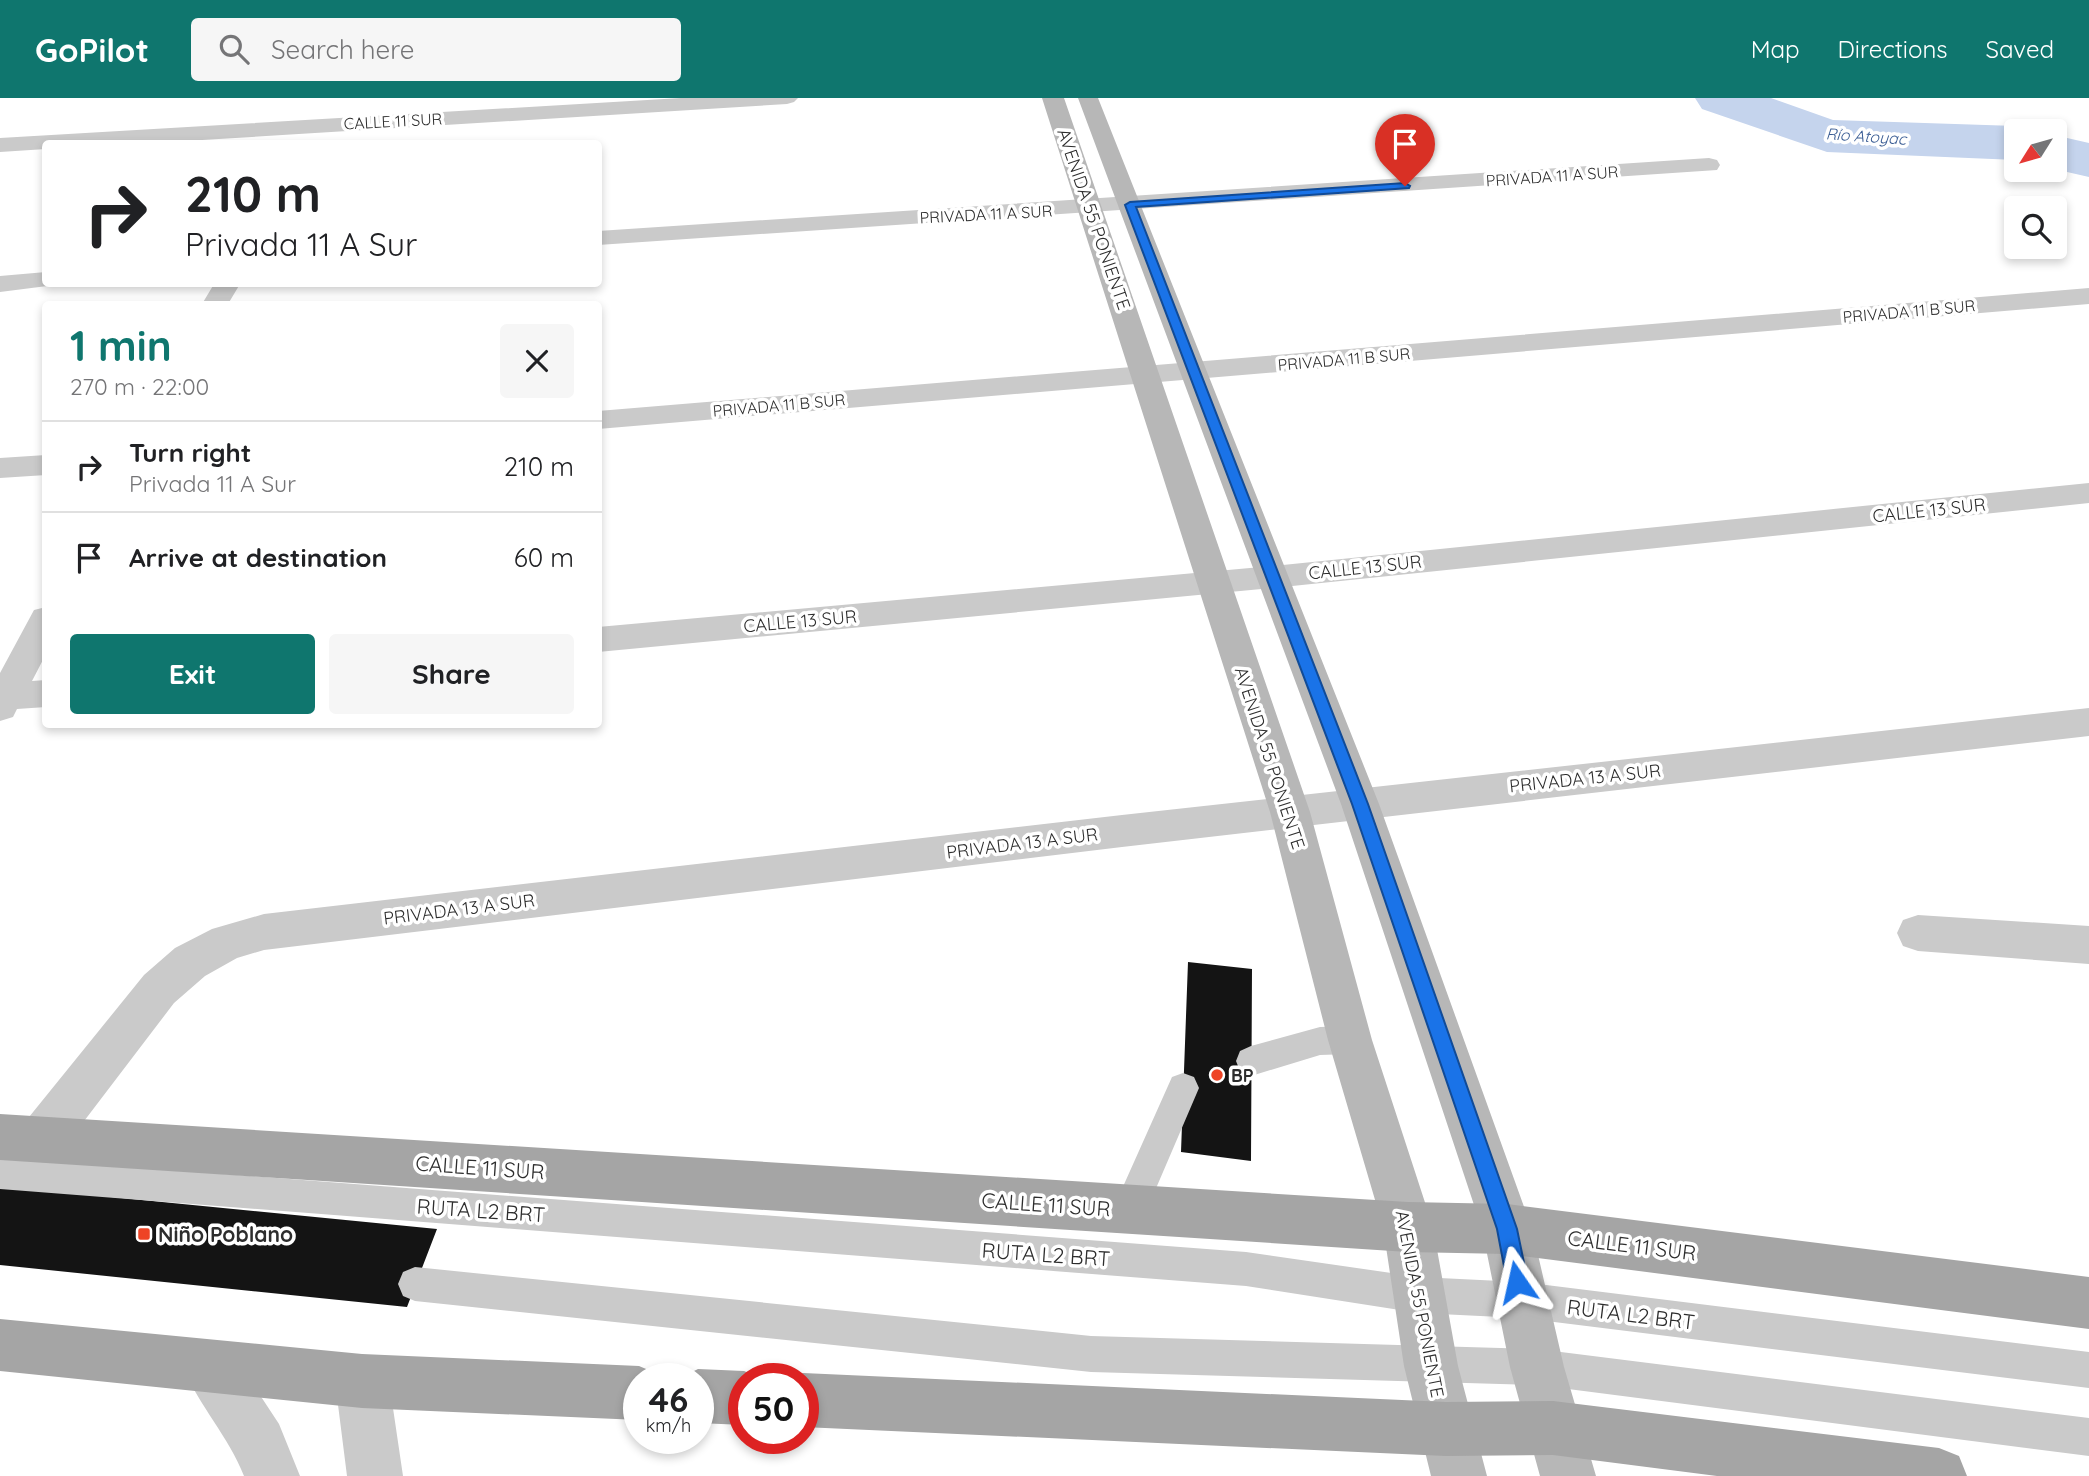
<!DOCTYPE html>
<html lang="en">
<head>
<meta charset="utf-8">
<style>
  :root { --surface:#fff; --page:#f6f6f6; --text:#202124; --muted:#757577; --line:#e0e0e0; --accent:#0f766e }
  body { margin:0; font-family:Quicksand,sans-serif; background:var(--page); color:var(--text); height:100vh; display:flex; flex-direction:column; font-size:26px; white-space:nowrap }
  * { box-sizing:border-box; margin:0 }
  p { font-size:23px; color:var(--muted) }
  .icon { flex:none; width:38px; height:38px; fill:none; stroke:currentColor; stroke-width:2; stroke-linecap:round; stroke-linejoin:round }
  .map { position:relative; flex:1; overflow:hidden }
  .drawer { position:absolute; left:42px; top:203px; width:560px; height:427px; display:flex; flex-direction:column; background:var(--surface); border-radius:7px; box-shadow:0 4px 10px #0003 }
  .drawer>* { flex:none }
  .banner { position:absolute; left:42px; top:42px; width:560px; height:147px; border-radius:7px; box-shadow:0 4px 10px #0003; background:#fff; color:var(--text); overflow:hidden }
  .needle { width:46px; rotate:233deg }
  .tools { position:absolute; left:2004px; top:21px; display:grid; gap:14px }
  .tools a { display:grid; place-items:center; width:63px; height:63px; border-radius:7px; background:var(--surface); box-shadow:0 4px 10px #0003; font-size:35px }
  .speed { position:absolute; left:623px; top:1265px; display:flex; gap:14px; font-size:35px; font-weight:700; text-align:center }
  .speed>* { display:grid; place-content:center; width:91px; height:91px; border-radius:50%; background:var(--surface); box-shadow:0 4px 10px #0003; line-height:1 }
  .speed small { font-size:18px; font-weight:400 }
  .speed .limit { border:10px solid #d22; background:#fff; color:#111 }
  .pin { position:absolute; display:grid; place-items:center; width:60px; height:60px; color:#fff; margin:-72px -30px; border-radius:50% 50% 50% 0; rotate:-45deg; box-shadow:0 0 7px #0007 }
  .pin .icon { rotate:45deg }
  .me { position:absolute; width:77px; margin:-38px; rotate:349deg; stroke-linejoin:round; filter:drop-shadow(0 0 5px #0008) }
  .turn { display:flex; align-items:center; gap:24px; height:147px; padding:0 28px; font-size:32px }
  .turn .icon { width:91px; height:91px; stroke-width:2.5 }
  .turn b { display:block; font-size:49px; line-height:60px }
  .round { display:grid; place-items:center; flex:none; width:74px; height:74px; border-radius:7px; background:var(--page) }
  .head { display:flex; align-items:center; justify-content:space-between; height:119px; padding:0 28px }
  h1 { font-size:42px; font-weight:700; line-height:52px; color:var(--accent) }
  .button { display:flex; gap:14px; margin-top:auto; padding:14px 28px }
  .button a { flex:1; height:80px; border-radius:7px; background:var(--accent); color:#fff; font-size:28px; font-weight:700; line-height:80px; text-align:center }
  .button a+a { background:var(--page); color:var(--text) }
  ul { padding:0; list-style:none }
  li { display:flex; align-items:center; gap:21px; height:91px; padding:0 28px; border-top:2px solid var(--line) }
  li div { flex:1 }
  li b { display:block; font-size:26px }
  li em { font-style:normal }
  header { display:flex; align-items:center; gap:42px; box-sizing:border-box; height:98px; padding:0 35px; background:var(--accent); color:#fff }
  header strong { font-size:33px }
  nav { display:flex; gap:38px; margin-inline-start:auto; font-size:24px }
  .search { width:490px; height:63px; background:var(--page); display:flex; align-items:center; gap:18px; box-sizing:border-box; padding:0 24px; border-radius:7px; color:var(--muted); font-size:26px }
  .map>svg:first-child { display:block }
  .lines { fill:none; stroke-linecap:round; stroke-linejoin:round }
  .river { fill:#c5d4ed; fill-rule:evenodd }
  .building { fill:#141414 }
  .service { fill:#cacaca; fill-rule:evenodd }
  .minor { fill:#cacaca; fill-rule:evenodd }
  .secondary { fill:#b7b7b7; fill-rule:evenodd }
  .primary { fill:#a5a5a5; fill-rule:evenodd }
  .route { fill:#1a73e8; stroke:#114b97; stroke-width:2 }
  .poi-dot { fill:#ee4426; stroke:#fff; stroke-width:2.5 }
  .labels { text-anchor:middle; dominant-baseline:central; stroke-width:7; stroke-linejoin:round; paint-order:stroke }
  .far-street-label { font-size:16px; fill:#2d2d2d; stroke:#fff }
  .far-water-label { font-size:16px; font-style:italic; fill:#385b93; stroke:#fff }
  .street-label { font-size:18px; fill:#2d2d2d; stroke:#fff }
  .poi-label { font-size:18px; font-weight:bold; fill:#2d2d2d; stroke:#fff; text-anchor:start }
  .near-street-label { font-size:21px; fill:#2d2d2d; stroke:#fff }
  .near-poi-label { font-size:21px; font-weight:bold; fill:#2d2d2d; stroke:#fff; text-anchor:start }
</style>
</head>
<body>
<header>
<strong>GoPilot</strong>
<div class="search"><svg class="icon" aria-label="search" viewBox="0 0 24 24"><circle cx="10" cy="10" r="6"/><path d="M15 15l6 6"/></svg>Search here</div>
<nav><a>Map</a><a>Directions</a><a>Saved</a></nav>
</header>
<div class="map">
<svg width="2089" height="1378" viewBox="0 0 2089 1378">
  <rect width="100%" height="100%" fill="#fff"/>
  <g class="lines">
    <path class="river" d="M1695,0H1771L1833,22L2016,28L2036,33H2016V62L1827,54L1702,11Z
      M2054,37L2089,45V79L2054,71Z"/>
  </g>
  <path class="building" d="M1188,864L1252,871L1251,1063L1181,1054Z
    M0,1088L437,1131L407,1209L0,1167Z"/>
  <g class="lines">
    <path class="service" d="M1350,928L1361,932L1365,942L1361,952L1350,956L1320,957L1251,978L1240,973L1236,963L1240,953L1251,948L1320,929Z
      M1183,975L1194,979L1199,990L1142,1123L1130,1128L1118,1123L1113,1111L1172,979Z
      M0,1059L1246,1154L1419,1179L1521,1184L2089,1254V1290L1521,1220L1419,1215L1246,1188L0,1091Z
      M415,1169L1091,1238L1537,1251L2089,1320V1358L1537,1287L1091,1274L415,1203L403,1198L398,1186L403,1174Z"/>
    <path class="minor" d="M681,0H798L794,4L787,6L136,46H46V51L0,54V40Z
      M1709,60L1717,62L1720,67L1717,72L598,147V133Z
      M46,174V186H56L55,187L0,194V178Z
      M214,186H240L228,206H202Z
      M2089,190V206L598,331V313Z
      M46,357V377L0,380V360Z
      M2089,385V405L1273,490L598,554V529L1273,468Z
      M46,509V556L32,583L46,582V609L17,611L13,619L0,623V575L34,512Z
      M2089,610V638L1122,749L264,852L237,860L205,878L174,905L59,1056L42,1063L25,1056L18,1040L25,1024L144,877L175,850L212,831L264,816L1122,717Z
      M1918,817L2089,828V866L1918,853L1903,848L1897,835L1903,822Z
      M210,1242L229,1250L279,1326L300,1378H244C229,1339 199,1308 183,1269L191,1250Z
      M362,1256L381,1264L389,1283L403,1378H347L335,1283L343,1264Z"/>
    <path class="secondary" d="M1042,0H1064L1310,714L1372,942L1433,1129L1458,1268L1487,1378H1431L1404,1268L1383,1129L1328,942L1270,714Z
      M1078,0H1098L1379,706L1532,1131L1564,1269L1596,1378H1540L1510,1269L1482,1131L1341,706Z"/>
    <path class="primary" d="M0,1016L1408,1104L1507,1106L2089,1179V1231L1507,1156L1408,1154L0,1062Z
      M0,1221L362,1256L639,1268L658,1276L660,1281H639V1322L362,1310L0,1273Z
      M698,1271L744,1273L763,1281H744V1327L698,1325V1281H678Z
      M803,1275L1446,1304L1553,1303L1939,1350L1959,1358L1967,1378H1717L1553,1357L1446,1358L803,1329V1281H788Z"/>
  </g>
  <path class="route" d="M1405,85L1410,88L1409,90L1136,109L1368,706L1517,1131L1528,1184L1525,1191L1517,1194L1510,1191L1507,1184L1497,1131L1352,706L1125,107L1130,104Z"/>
  <g class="poi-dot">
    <circle cx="1217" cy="977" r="7"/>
    <rect x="137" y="1129" width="14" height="14" rx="3.5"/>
  </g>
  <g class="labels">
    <g class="far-street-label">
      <text transform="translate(393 23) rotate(-3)">CALLE 11 SUR</text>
      <text transform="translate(1552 78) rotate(-4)">PRIVADA 11 A SUR</text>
      <text transform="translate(986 116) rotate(-3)">PRIVADA 11 A SUR</text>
      <text transform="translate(1909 213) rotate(-5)">PRIVADA 11 B SUR</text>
      <text transform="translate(1344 261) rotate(-5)">PRIVADA 11 B SUR</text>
      <text transform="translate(779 307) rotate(-5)">PRIVADA 11 B SUR</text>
    </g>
    <g class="far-water-label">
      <text transform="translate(1866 38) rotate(4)">Río Atoyac</text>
    </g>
    <g class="street-label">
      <text transform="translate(1094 121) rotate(71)">AVENIDA 55 PONIENTE</text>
      <text transform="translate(1929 412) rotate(-6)">CALLE 13 SUR</text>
      <text transform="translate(1365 469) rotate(-6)">CALLE 13 SUR</text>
      <text transform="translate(800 523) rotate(-5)">CALLE 13 SUR</text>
      <text transform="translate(1270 660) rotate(72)">AVENIDA 55 PONIENTE</text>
      <text transform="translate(1585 680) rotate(-6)">PRIVADA 13 A SUR</text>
      <text transform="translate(1022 745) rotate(-7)">PRIVADA 13 A SUR</text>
      <text transform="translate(459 811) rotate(-7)">PRIVADA 13 A SUR</text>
      <text transform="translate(1420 1206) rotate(79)">AVENIDA 55 PONIENTE</text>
    </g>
    <g class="poi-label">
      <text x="1231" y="977">BP</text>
    </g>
    <g class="near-street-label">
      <text transform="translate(480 1069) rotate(4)">CALLE 11 SUR</text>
      <text transform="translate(1046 1106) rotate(4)">CALLE 11 SUR</text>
      <text transform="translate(481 1112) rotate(4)">RUTA L2 BRT</text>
      <text transform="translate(1632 1147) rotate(7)">CALLE 11 SUR</text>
      <text transform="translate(1046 1156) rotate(4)">RUTA L2 BRT</text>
      <text transform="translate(1631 1216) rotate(7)">RUTA L2 BRT</text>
    </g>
    <g class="near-poi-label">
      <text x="158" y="1136">Niño Poblano</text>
    </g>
  </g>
</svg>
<div class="tools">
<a><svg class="needle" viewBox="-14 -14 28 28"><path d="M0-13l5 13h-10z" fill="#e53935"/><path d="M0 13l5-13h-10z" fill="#757577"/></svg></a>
<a><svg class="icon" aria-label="search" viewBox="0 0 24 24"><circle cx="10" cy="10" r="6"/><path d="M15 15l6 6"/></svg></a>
</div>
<div class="speed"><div>46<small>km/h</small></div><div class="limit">50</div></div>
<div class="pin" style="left:1405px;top:88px;background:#d93025"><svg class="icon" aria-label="arrive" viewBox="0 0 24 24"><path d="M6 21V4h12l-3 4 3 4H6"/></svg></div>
<svg class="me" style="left:1517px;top:1184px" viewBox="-20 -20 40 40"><path d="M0-17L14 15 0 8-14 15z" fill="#1a73e8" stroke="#fff" stroke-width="4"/></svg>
<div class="banner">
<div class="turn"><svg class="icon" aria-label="right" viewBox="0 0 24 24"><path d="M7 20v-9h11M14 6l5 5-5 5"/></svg><div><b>210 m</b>Privada 11 A Sur</div></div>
</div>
<section class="drawer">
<div class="head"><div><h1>1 min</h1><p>270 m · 22:00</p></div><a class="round"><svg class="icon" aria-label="close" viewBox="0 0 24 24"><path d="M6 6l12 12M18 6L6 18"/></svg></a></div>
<ul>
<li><svg class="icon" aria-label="right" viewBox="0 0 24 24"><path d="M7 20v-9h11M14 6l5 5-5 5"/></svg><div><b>Turn right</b><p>Privada 11 A Sur</p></div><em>210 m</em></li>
<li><svg class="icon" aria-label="arrive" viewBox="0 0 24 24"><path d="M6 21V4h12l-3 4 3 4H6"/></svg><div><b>Arrive at destination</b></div><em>60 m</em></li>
</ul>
<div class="button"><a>Exit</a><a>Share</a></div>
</section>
</div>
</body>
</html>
